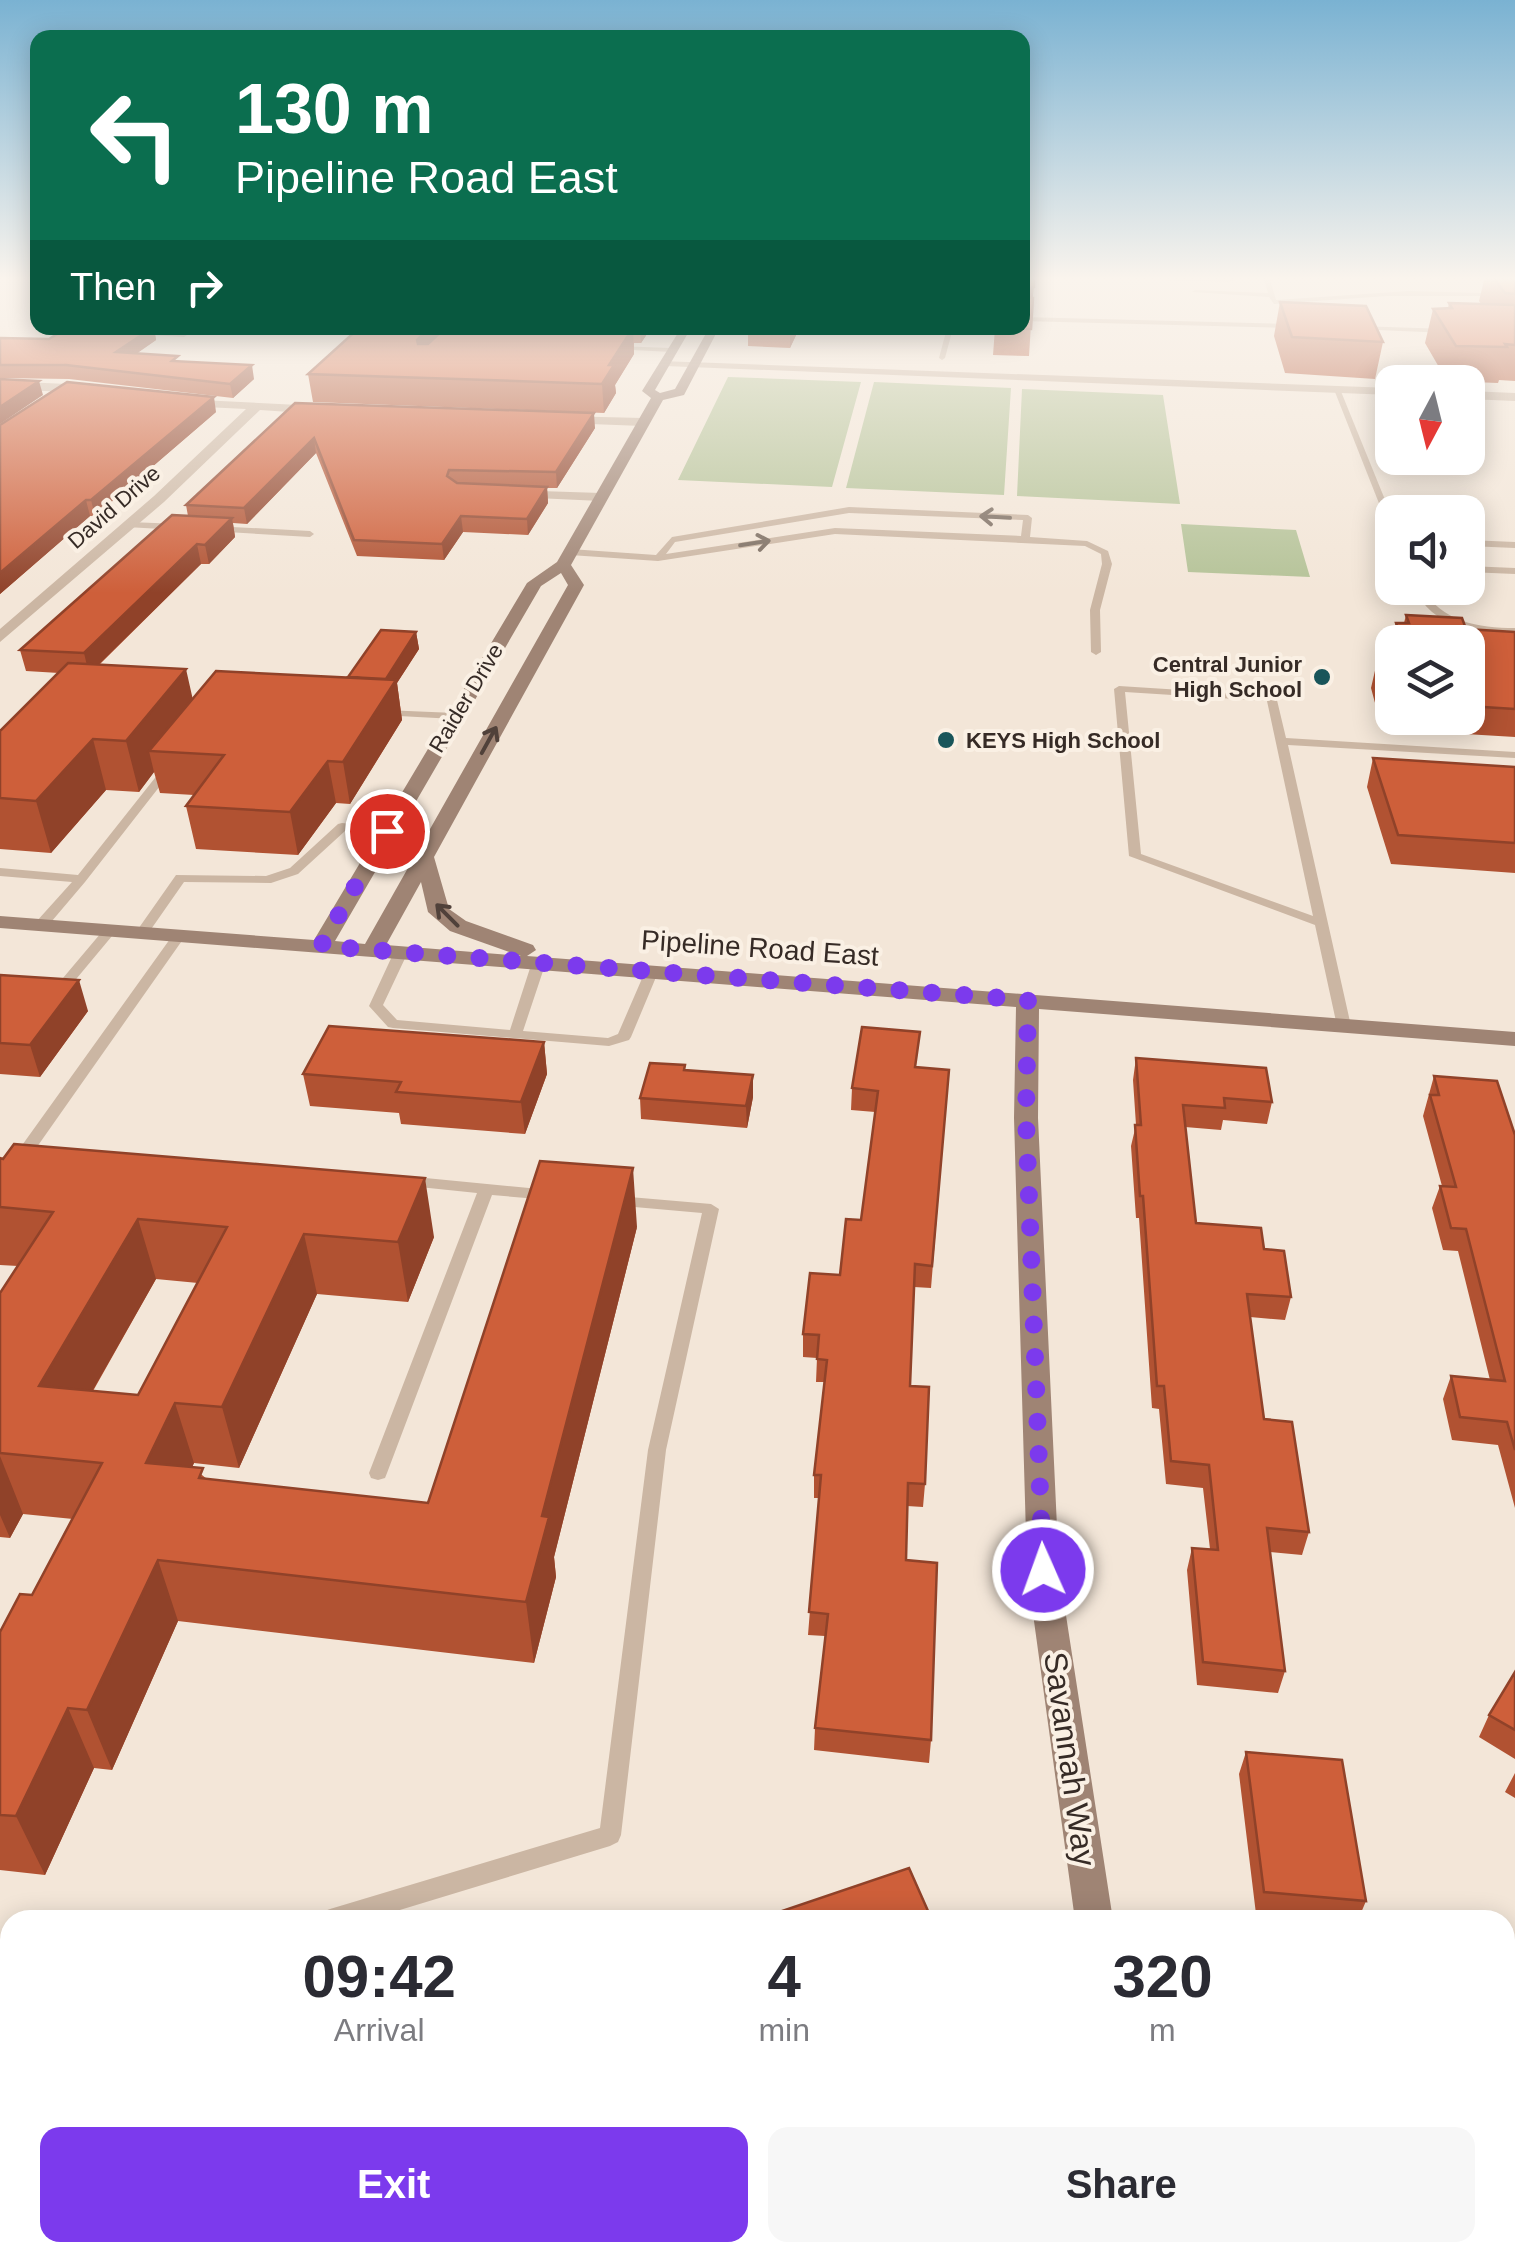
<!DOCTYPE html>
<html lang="en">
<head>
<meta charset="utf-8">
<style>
  :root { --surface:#fff; --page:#f7f7f7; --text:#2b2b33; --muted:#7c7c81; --accent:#7c3aed }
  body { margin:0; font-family:Arial,sans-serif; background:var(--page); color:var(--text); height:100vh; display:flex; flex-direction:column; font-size:38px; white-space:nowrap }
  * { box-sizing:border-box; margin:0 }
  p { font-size:32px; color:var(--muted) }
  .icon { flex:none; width:55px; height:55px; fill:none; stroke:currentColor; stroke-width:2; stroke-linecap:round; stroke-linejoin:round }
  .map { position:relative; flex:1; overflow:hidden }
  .details { position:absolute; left:0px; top:1910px; width:1515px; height:352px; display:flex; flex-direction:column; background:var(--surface); border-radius:30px 30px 0 0; box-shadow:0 5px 25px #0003 }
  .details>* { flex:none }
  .guide { position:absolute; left:30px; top:30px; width:1000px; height:305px; border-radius:20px; box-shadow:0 5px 25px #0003; background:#0b6e4f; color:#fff; overflow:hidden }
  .needle { width:65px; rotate:187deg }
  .fabs { position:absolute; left:1375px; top:365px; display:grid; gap:20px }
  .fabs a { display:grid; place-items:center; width:110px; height:110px; border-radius:20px; background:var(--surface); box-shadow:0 5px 25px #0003; font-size:50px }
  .pin { position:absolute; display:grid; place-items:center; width:85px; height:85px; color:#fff; margin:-42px; border:5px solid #fff; border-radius:50%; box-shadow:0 2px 10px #0007 }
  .me { position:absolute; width:110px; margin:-55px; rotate:358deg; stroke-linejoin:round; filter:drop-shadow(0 0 8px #0008) }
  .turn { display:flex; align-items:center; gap:35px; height:210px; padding:0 40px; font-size:45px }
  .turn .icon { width:130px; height:130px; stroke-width:2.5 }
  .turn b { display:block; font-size:70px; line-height:85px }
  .then { display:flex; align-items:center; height:95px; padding:0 40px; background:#0003; gap:20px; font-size:38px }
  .eta { display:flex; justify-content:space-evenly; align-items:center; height:170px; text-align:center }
  .eta b { font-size:60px; font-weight:700; line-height:70px }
  .primary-button { display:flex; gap:20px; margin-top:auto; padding:20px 40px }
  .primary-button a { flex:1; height:115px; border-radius:20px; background:var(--accent); color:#fff; font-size:40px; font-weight:700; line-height:115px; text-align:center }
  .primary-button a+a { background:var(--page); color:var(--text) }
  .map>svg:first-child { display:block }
  .green { fill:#b4c297 }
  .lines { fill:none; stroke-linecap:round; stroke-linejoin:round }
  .lane { fill:#cbb6a3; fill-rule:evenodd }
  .street { fill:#cbb6a3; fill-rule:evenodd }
  .secondary { fill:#9f8474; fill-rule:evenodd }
  .wall { fill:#b15232; fill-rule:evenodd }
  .shaded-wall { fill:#904229 }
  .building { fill:#ce5f3a; stroke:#904229; stroke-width:2.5; fill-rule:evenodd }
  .oneway { stroke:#796a5e }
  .oneway2 { stroke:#50413a }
  .route { stroke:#7c3aed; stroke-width:18; stroke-dasharray:0 32.4 }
  .poi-dot { fill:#19555a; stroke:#faf0e4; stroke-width:4 }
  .labels { text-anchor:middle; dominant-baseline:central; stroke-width:8; stroke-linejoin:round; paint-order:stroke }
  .far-street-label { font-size:22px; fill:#362b26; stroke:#faf0e4 }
  .far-poi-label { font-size:22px; font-weight:bold; fill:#362b26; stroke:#faf0e4; text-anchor:end }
  .street-label { font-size:28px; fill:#362b26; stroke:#faf0e4 }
  .near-street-label { font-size:32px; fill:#362b26; stroke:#faf0e4 }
</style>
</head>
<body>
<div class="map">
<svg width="1515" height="2262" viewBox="0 0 1515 2262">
  <rect width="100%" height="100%" fill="#f3e6d8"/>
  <path class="green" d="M728,377L861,382L832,487L678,480Z
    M874,382L1011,388L1004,495L846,488Z
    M1022,389L1163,395L1180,504L1017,496Z
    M1181,524L1296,530L1310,577L1188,572Z"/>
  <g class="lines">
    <path class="lane" d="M1022,276L1228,278L1244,276L1229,282Z
      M1263,276H1269L1276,300L1409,291L1482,293L1494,292L1503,287L1483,276H1491L1510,287L1504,292L1489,296H1387L1274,304L1269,297L1192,292L1195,290L1268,293Z
      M1022,317L1293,324L1296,326L1293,328L1022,321Z
      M1356,326L1448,329L1451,331L1448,333L1354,329Z
      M191,328H198L184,337L133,334L136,332L183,333Z
      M947,328H953L945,358L942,360L939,358Z
      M615,346L672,348L675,350L672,352L613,349Z
      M1333,387L1340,389L1392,517V528L1388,526Z
      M849,507L1028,515L1032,518L1030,537L1087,541L1108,551L1112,564L1100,610L1101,652L1096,655L1091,652L1090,610L1102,564L1101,554L1085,546L835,534L658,561L570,555L566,552L570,549L656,555L672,537ZM849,513L1023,520L1021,536L835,528L666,554L675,542Z
      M129,522L180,524L184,527L180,530L126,527V523Z
      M213,526L310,531L314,534L310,537L210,531L209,529Z
      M1468,540L1515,542V548L1468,546Z
      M1468,566L1515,568V574L1468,572Z
      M1414,588H1422C1442,622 1478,628 1515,628V634C1475,634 1432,627 1414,588Z
      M1119,686L1276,696L1286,738L1515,752V758L1288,745L1351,1026L1349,1029H1339L1337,1026L1315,925L1129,856L1114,689ZM1125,692L1267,701L1313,916L1141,854Z
      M384,710L455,713L460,716L455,719L380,715V711Z
      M170,763L176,766L174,768L85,882L46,928H36L35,925L36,922L72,882L0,876V868L78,875L166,764Z
      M342,823L387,827L393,831L387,835L345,831L298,874L271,883L184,882L147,935H137L136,932L176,875L266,876L290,868L338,824Z
      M111,926L117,930L72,984L43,987L41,984L43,981L63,978L106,927Z
      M180,931L186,935L6,1191L0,1192V1176L175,932Z
      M401,948L408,952L383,1005L397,1020L510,1030L532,962L539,958L546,962L523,1031L608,1038L618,1034L647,967H657L659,970L631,1037L629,1040L609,1046L393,1028L388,1027L369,1006L394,952Z
      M405,1176L550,1190L558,1195L550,1200L492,1195L387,1473L385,1478L378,1480L371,1478L369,1473L477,1193L400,1185L397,1181L400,1177Z
      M618,1196L711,1204L719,1209L666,1450L621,1835L618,1842L610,1846L367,1920H318L322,1912L330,1909L600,1828L648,1450L702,1213L612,1205L610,1201Z
      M10,2005V2029L0,2032V2008Z"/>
    <path class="street" d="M661,361L1392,388V395L665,366Z
      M0,381L90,385L96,389L90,393L0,389Z
      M1468,391L1515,393V401L1468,399Z
      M180,399L319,406L325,410L319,414L260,410L164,502L0,642V629L154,496L246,409L184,406Z
      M559,416L643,418L649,422L643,426L563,423L557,419Z
      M509,490L601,493L608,497L601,501L514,497L507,493Z
      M1515,1971V2012L1505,2016V1975Z
      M793,2252H859L855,2262H789Z"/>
    <path class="secondary" d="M681,328H691L655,390L660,393L675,389L709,328H719L684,395L663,400L571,565L584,585L434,857L449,909L466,921L533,945L536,950L527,956L1515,1032V1046L1039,1009L1038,1118L1059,1570L1113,1920H1075L1027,1570L1014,1118L1016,1007L0,928V916L314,940L527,583L557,562L651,398L642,391ZM561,573L568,585L365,944L335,941L541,586ZM421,882L428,912L450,931L521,956L386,945Z
      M1127,2252H1171L1173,2262H1129Z"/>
  </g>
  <path class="wall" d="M1034,276L1029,356L993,355L995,328Z
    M1485,276H1515V381L1499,380L1498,383L1447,381L1425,343L1433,309L1448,308L1449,303L1482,305L1479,301Z
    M1280,302L1383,342L1375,379L1285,373L1274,336Z
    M67,328H174L172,329L154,328L156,340L137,353L180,361L254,379L233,398L69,379L0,378V338L49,339Z
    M359,328H651L641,343H634V354L615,385L616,393L604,413L313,402L308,374Z
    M748,328H828L826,334L797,333L790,348L748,346Z
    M295,403L595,428L557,488H547L548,503L528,535L463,532L444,560L357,556L316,453L247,524L233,523L235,537L209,564H201L99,665L193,698L348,677L416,632L419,649L397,683L402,720L350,804L336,803L298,855L196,849L186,806L194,795L160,793L154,772L139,792L106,790L51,853L0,849V731L59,673L26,671L20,650L188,516L186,505Z
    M216,412L95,516H90L0,594V425Z
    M1406,615L1466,629L1515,632V737L1382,729L1371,688L1377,662L1392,663V718H1468V642H1392V658L1390,648L1396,623H1404Z
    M1373,758L1515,767V873L1391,864L1367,787Z
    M0,975L88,1011L40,1077L0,1074Z
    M544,1042L547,1074L525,1134L401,1124L399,1113L310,1106L303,1074Z
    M1136,1058L1272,1102L1267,1124L1223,1120L1221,1130L1185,1127L1196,1223L1264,1249L1291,1297L1285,1320L1250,1317L1264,1419L1309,1532L1302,1555L1270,1552L1285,1671L1278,1693L1197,1685L1187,1570L1192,1548L1210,1549L1203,1488L1166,1484L1159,1409L1152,1408L1139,1218H1136L1131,1146L1136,1125L1133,1080Z
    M916,1067L949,1070L931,1288L914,1287L910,1386L925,1484L923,1507L907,1506L906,1560L931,1740L929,1763L814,1750L815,1728L825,1636L808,1635L819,1498H814V1475L825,1382H816L817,1358L803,1357V1334L840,1275L861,1220L875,1112L851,1110L852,1088Z
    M685,1070L753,1097L747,1128L641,1119L640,1098Z
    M1434,1076L1515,1135V1508L1498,1445L1452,1440L1443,1399L1451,1376L1490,1380L1458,1251L1443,1250L1432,1208L1440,1186H1442L1423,1116Z
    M0,1158L434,1237L408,1302L317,1294L239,1468L194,1463L192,1467L207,1479L428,1503L637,1227L554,1557L556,1577L534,1663L178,1621L112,1770L94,1768L45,1875L0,1870V1632L32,1595L73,1519L23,1514L10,1538L0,1537V1293L18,1266L0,1265ZM156,1279L198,1283L138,1395L93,1391Z
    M1515,1672V1759L1479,1737L1489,1715Z
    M1246,1752L1366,1901L1358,1920H1324L1256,1914L1239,1774Z
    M1515,1773V1798L1505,1792Z"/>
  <path class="shaded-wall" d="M1034,287L1031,314L1022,316V290Z
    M152,328H154L156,340L119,366L116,352Z
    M429,328H459L420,367L417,340Z
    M633,328L634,354L615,385L616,393L604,413L602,384L609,365Z
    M640,328H651L641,343Z
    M790,328H797V333L790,348Z
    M252,365L254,379L233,398L230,384Z
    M39,381L43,395L0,424V407Z
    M214,397L216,412L95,516L91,500Z
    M594,413L595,428L557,488L556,472Z
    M314,438L316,453L247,524L244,508Z
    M547,487L548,503L528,535L527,519Z
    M86,500L90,516L0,594V573Z
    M461,516L463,532L444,560L442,544Z
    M232,518L235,537L209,564L205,545Z
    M197,544L201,564L89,674L84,653Z
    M416,632L419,649L397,683L402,720L350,804L343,762L380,687Z
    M186,669L197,718L149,751L154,772L139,792L126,741Z
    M93,739L106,790L51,853L36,801Z
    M328,761L336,803L298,855L290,812Z
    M79,980L88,1011L40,1077L30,1045Z
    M544,1042L547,1074L525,1134L521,1102Z
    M753,1075V1097L747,1128L746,1106Z
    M633,1168L637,1227L554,1557L556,1577L534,1663L526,1602L542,1516Z
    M425,1178L434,1237L408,1302L398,1242Z
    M138,1219L156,1279L61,1446L39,1386Z
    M304,1234L317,1294L239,1468L222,1407Z
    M175,1403L194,1463L166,1523L146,1463Z
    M0,1456L23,1514L10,1538L0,1515Z
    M158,1560L178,1621L112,1770L87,1710Z
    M68,1708L94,1768L45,1875L16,1816Z
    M103,2252H118L117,2262H102Z
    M355,2252H360L361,2262H340Z"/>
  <path class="building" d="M1022,276H1034V287L1022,290Z
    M1492,276H1515V294L1505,293Z
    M1022,297L1033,298L1031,329L998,328H1022Z
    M1280,302L1366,306L1383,342L1292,337Z
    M1449,303L1515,305V345L1505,344L1507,347L1456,346L1433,309L1452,308Z
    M67,328H152L116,352L178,356L172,361L252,365L230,384L66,365H0V338L49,339Z
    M359,328H429L417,340L418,344H428L445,328H633L609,365H614L602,384L308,374Z
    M0,379L39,381L0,407Z
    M67,382L214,397L91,500H86L0,573V425Z
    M295,403L594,413L556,472L449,470L447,476L457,483L547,487L527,519L461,516L442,544L354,540L314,438L244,508L186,505Z
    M172,515L232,518L205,545L197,544L84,653L20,650Z
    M1406,615L1462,618L1466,629L1515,632V709L1468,706V642H1402L1396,623H1409Z
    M381,630L416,632L386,679L348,677Z
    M1377,662L1392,663V702H1389Z
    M68,663L186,669L126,741L93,739L36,801L0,798V731Z
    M216,671L396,680L343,762L328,761L290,812L186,806L224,755L149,751Z
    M1373,758L1515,767V843L1398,835Z
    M0,975L79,980L30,1045L0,1043Z
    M329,1026L544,1042L521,1102L396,1092L401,1082L303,1074Z
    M862,1027L920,1032L915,1067L949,1070L932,1266L915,1264L910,1386L929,1387L925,1484L908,1483L906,1560L937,1563L931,1740L815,1728L828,1614L809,1612L821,1475H814L827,1360L817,1359L819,1335L803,1334L810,1273L840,1275L846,1219L861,1220L878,1091L852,1088Z
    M1136,1058L1266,1068L1272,1102L1224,1098L1225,1108L1183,1105L1196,1223L1261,1228L1264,1249L1284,1251L1291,1297L1247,1294L1264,1419L1292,1422L1309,1532L1267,1528L1285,1671L1203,1662L1192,1548L1218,1550L1209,1465L1171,1461L1164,1386H1157L1143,1196H1140L1135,1125H1141Z
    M650,1063L685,1065L684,1070L753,1075L746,1106L640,1098Z
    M1434,1076L1497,1081L1515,1135V1450L1507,1422L1460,1417L1451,1376L1505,1381L1466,1229L1451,1228L1440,1186L1456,1187L1430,1095H1439Z
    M14,1144L425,1178L398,1242L304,1234L222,1407L175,1403L146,1463L203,1468L199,1478L428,1503L540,1161L633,1168L542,1516L549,1517L526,1602L158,1560L87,1710L68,1708L16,1816L0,1815V1632L20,1594L32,1595L102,1463L0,1453V1293L53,1212L0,1207V1158L3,1159ZM138,1219L227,1227L138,1395L39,1386Z
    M1515,1672V1730L1489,1715Z
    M1246,1752L1342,1760L1366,1901L1264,1892Z
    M909,1868L932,1920H778L776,1913Z
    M10,2212V2252H103L102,2262H0V2215Z
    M1505,2234L1515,2250V2262H1366L1388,2252H1505Z
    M189,2252H355L356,2257L340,2262H190Z"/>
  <defs><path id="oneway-shaft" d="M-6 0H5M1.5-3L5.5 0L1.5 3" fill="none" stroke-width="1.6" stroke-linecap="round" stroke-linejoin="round" transform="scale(2.5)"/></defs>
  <g class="oneway">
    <use href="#oneway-shaft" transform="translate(995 517) rotate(-177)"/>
    <use href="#oneway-shaft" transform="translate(755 543) rotate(-9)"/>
  </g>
  <g class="oneway2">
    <use href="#oneway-shaft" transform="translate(489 740) rotate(-61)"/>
    <use href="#oneway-shaft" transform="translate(447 915) rotate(-135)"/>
  </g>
  <linearGradient id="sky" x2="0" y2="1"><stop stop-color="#7ab2d2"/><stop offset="0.47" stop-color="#faf4ed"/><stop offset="1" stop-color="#faf4ed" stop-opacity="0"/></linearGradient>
  <rect width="1515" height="593" fill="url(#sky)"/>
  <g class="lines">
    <path class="route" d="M387,831L321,946L1028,1000L1026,1118L1043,1570"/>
  </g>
  <g class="poi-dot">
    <circle cx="1322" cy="677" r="10"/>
    <circle cx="946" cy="740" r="10"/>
  </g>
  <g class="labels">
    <g class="far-street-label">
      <text transform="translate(114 507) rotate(-41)">David Drive</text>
      <text transform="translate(466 698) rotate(-59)">Raider Drive</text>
    </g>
    <g class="far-poi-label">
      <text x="1302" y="664">Central Junior<tspan x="1302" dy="25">High School</tspan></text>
      <text x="966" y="740" text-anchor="start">KEYS High School</text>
    </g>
    <g class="street-label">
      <text transform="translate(760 948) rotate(4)">Pipeline Road East</text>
    </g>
    <g class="near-street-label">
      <text transform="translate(1070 1759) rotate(82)">Savannah Way</text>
    </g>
  </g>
</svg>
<div class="fabs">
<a><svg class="needle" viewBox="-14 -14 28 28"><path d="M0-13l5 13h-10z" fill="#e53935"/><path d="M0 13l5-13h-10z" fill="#7c7c81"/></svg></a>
<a><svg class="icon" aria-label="sound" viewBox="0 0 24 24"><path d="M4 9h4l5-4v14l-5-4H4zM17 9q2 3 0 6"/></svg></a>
<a><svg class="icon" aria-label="layers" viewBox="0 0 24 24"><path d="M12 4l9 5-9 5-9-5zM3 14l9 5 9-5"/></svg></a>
</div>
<div class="pin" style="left:387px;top:831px;background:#d93025"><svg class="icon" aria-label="arrive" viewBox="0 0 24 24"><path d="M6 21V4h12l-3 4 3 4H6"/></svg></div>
<svg class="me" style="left:1043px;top:1570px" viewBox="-20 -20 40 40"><circle r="17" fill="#7c3aed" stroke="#fff" stroke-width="3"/><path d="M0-11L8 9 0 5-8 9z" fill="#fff"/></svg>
<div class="guide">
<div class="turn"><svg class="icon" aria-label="left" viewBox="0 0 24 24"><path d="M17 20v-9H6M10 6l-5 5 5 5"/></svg><div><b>130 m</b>Pipeline Road East</div></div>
<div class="then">Then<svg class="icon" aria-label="right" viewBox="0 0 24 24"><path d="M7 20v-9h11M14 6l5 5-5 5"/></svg></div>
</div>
<section class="details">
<div class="eta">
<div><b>09:42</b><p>Arrival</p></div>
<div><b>4</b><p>min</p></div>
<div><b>320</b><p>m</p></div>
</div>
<div class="primary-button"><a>Exit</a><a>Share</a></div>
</section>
</div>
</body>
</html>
